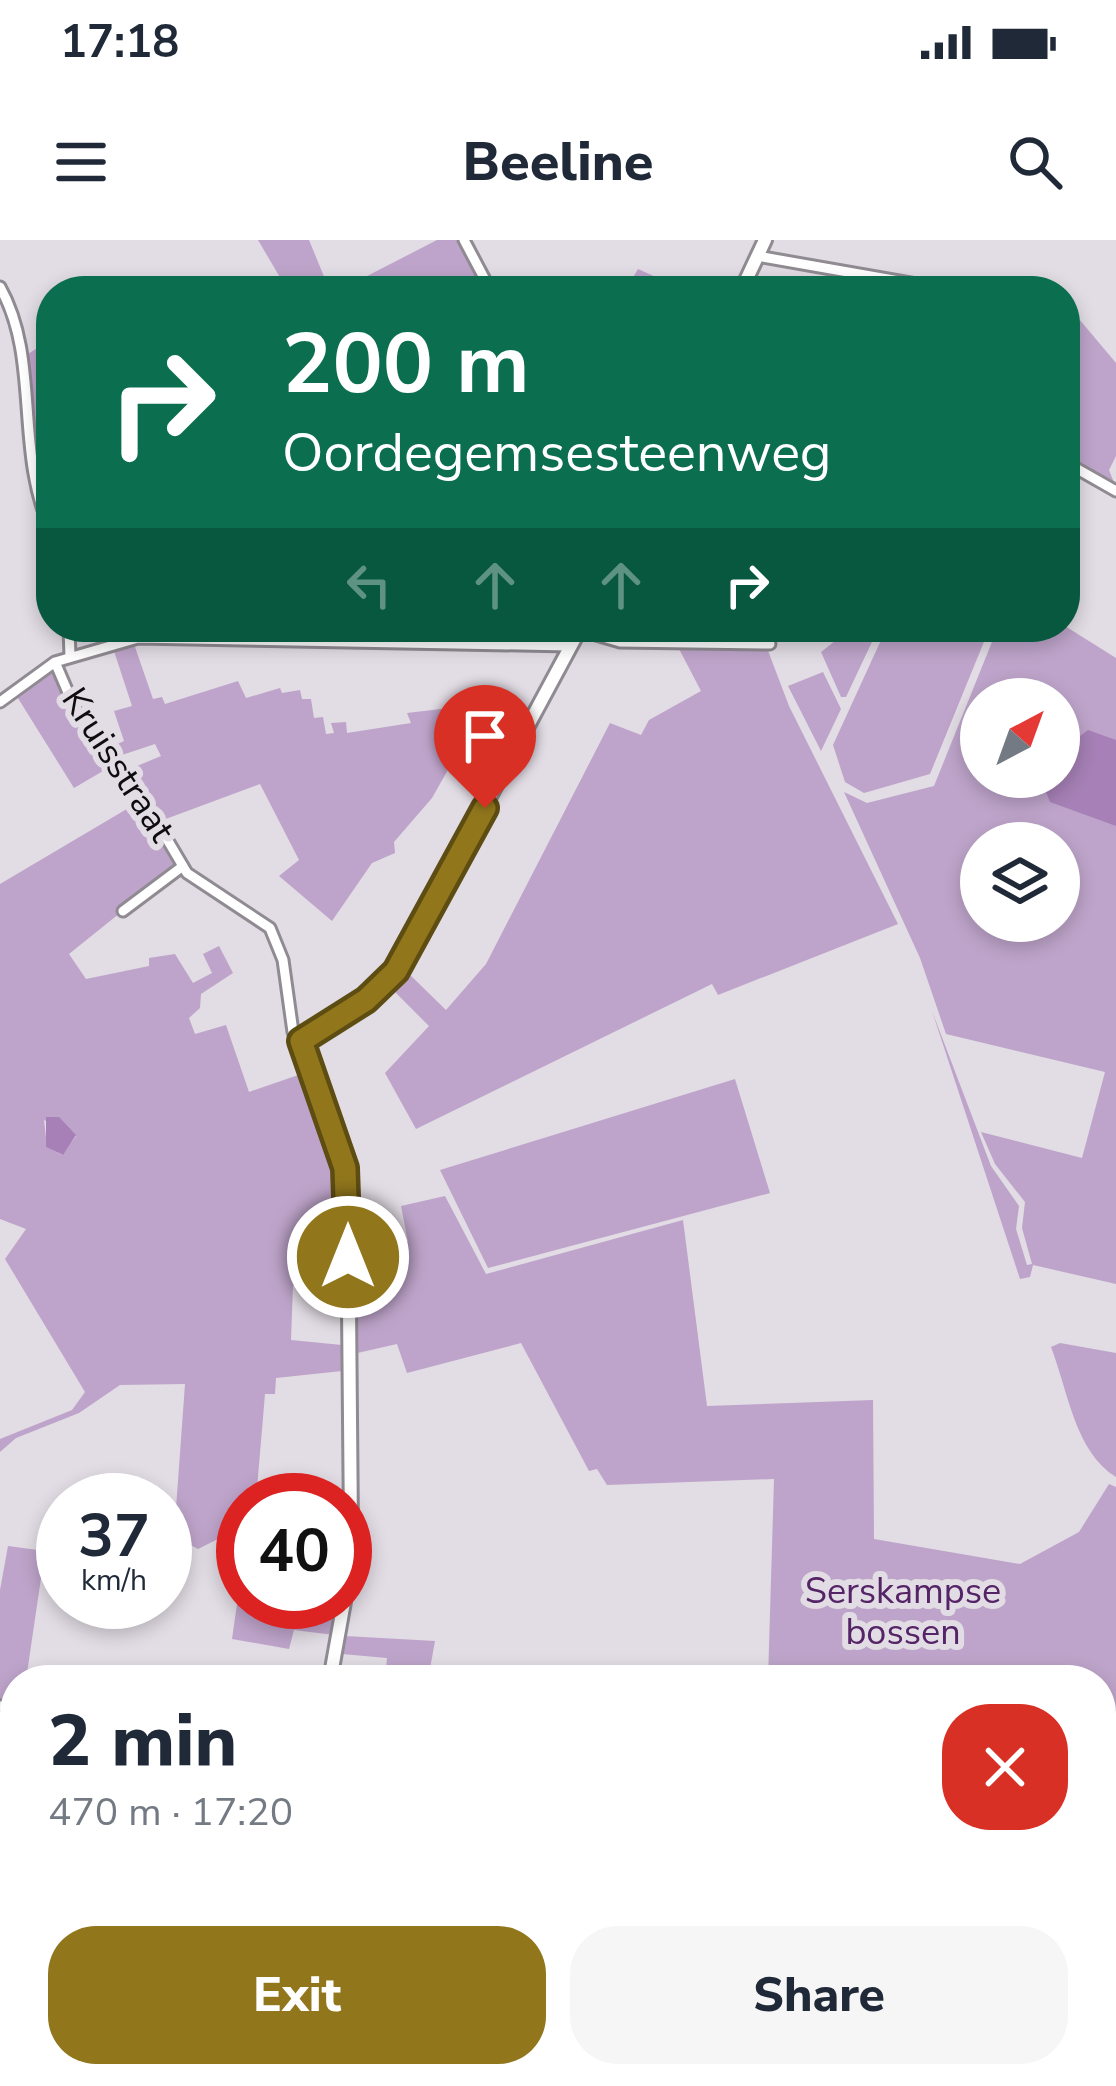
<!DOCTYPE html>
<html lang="en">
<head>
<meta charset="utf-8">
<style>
  :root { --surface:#fff; --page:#f6f6f7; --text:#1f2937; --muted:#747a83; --accent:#91761c }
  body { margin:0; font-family:"Nunito Sans",sans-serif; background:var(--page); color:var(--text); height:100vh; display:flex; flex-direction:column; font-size:45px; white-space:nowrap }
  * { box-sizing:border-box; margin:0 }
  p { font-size:39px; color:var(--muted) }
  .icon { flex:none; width:66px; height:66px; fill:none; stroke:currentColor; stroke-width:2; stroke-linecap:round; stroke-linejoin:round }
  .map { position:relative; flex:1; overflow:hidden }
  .panel { position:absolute; left:0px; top:1425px; width:1116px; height:423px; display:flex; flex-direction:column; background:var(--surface); border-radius:48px 48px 0 0; box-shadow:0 6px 18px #0003 }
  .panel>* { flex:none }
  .top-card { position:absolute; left:36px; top:36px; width:1044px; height:366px; border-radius:48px; box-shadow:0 6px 18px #0003; background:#0b6e4f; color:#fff; overflow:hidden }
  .needle { width:78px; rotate:41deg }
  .controls { position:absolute; left:960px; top:438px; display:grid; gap:24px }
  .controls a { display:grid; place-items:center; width:120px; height:120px; border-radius:50%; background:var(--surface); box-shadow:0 6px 18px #0003; font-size:60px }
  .speed { position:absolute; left:36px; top:1233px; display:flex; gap:24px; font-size:60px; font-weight:700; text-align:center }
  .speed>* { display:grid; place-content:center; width:156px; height:156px; border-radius:50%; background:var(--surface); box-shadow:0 6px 18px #0003; line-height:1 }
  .speed small { font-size:30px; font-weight:400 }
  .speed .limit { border:18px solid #d22; background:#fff; color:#111 }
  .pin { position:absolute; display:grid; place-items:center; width:102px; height:102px; color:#fff; margin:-123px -51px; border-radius:50% 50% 50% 0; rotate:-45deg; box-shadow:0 0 12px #0007 }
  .pin .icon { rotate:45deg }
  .me { position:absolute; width:132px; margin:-66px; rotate:0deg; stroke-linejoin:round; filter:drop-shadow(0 0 9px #0008) }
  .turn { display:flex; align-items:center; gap:42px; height:252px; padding:0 48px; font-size:54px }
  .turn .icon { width:156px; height:156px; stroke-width:2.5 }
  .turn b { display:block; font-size:84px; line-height:102px }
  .lanes { display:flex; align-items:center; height:114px; padding:0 48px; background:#0003; justify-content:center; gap:60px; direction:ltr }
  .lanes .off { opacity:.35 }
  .round { display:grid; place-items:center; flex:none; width:126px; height:126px; border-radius:48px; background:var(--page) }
  .headline { display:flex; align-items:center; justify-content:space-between; height:204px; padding:0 48px }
  h1 { font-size:72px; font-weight:800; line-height:90px }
  .primary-button { display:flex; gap:24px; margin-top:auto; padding:24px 48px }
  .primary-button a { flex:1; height:138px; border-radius:48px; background:var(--accent); color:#fff; font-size:48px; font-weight:800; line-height:138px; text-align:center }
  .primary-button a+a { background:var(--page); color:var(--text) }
  .status { display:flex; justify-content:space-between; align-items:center; height:84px; padding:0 60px; background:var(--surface); direction:ltr }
  .status svg { height:33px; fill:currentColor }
  header { display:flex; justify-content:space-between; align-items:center; height:156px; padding:0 48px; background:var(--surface); font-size:54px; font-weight:800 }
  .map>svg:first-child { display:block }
  .green { fill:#bea4ca; fill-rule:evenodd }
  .water { fill:#a680b6 }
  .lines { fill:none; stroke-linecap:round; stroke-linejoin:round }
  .stream { stroke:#a680b6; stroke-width:3 }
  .street-casing { stroke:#908b92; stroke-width:15 }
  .secondary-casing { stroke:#908b92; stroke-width:18 }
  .street { stroke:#fff; stroke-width:9 }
  .secondary { stroke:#fff; stroke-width:12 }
  .route-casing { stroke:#5e4d12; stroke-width:30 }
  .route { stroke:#91761c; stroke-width:21 }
  .labels { text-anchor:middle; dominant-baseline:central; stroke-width:12; stroke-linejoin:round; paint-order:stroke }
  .street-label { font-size:36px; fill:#0e0c0f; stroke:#e2dce4 }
  .park-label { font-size:36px; fill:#542467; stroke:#e2dce4 }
</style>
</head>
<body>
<div class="status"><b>17:18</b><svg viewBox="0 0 49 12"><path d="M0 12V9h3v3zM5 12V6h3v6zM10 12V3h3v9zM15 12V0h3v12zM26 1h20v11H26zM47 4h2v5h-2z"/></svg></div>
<header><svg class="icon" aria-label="menu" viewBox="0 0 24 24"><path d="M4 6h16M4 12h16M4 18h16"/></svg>Beeline<svg class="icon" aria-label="search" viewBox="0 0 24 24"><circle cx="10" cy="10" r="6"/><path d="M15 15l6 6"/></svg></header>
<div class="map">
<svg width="1116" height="1846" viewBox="0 0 1116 1846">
  <rect width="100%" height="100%" fill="#e2dce4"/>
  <path class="green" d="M258,0H309L330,51H288Z
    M437,0H461L488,51H338Z
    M638,29L687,51H625Z
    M1065,73L1079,79L1116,123V216L1109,230L1115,245L1065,218Z
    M51,99V227L35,233L28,114Z
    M1065,386L1116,418V1044L1033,1025L1030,1037L1020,1039L932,771L991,926L1019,966L1016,989L1027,1025L1032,1024L1022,988L1025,962L995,924L981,892L1082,918L1105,832L946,794L920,718L844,552L867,563L934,546L998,387ZM981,459H1059V537H981ZM981,603H1059V681H981Z
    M586,387H678L692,396L690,401C659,401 611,408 586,387Z
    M879,387L846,457H841L821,412L835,401Z
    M887,387H990L930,534L864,553L845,542L833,505Z
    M134,404L153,459L162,457L165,464L238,441L246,458L280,448L282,453L300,450L302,459H311L314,478L323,477L326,494L334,493L331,483L346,482L347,493L411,483L407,473L466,466L467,492H451L442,514L453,521L432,558L394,602L395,613L372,623L332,681L279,636L299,620L260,544L163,580L130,529L161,516L155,504L119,516L111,507L124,501L114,471L132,466L113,408Z
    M677,405L767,408L789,466L898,684L718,755L712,744L416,889L385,833L429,786L391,748L405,730L446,770L486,724L610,483L641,495L649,480L701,451Z
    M823,432L841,469L821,511L788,446Z
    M46,433H54L73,478L115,524L74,548L16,455Z
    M142,560L176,628L69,714L86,739L149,726V718L175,714L193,743L212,733L203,714L219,706L233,733L201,754L200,768L189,778L195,794L226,785L249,852L304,833C338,910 343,960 342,1044L293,1046L291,1100L342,1105V1131L276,1138L275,1154H265L256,1260H243V1294L226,1295L198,1309L174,1296L185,1144L120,1145L79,1173L16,1198L0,1212V1199L72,1170L85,1152L5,1019L26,989L0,979V644ZM44,880L76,896L62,915L47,907Z
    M735,839L770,953L488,1028L440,930Z
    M445,956L486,1034L683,980L707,1166L873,1160L874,1299L1020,1324L1079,1292L1109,1244L1116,1247V1846H565L568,1833H1101V1440H768L774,1239L607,1245L597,1229L589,1231L521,1103L407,1133L397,1104L353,1114V1012L408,1002L401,966Z
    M1060,1103L1116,1113V1237C1075,1212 1068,1151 1051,1107Z
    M8,1306L45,1311L26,1440H15V1461H0V1350Z
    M241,1336L243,1362H338L334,1395L294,1390L289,1409L232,1399Z
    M345,1396L435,1401L428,1440H385L387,1418L342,1414Z
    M0,1471H15V1576H0Z
    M95,1833H143L138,1846H88Z
    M249,1833H565L562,1846H243Z"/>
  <path class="water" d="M1088,490L1116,500V586L1050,562L1040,537H1059V530L1072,525L1071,503Z
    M59,877L76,895L63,915L46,907V877Z"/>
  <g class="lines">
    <path class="stream" d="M783,1846L785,1833"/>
    <g class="street-casing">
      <path id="street" d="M464,0L491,51
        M757,16L939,48
        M0,47C41,120 14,210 51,291
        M1065,222L1116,251
        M69,387L70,417
        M579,390L620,402L770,404
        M55,422L79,478L128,533L187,633L270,688L283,720L293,792L301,801
        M0,462L55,422L138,398L569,406
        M123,671L183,626
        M0,1466H15"/>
    </g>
    <g class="secondary-casing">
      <path id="secondary" d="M741,51L765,0
        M345,1356L351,1289L348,957L339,904L301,801L366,760L396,731L581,387
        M330,1440L344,1362
        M81,1846L88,1833"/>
    </g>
    <use href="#street" class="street"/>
    <use href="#secondary" class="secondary"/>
  </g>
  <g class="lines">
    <g class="route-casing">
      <path id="route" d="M348,1017L345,928L301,801L366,760L396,731L485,568"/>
    </g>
    <use href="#route" class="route"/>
  </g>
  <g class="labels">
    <g class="street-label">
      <text transform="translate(118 525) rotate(57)">Kruisstraat</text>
    </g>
    <g class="park-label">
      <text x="903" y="1351">Serskampse<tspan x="903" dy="41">bossen</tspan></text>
    </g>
  </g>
</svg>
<div class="controls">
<a><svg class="needle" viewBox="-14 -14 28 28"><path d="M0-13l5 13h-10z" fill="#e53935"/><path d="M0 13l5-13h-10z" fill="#747a83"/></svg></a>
<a><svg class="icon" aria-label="layers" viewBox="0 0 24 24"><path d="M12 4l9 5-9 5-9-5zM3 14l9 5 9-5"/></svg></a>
</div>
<div class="speed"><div>37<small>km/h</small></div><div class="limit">40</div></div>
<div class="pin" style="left:485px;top:568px;background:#d93025"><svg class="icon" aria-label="arrive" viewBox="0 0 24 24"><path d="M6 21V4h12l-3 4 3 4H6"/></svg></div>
<svg class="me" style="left:348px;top:1017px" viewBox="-20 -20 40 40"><circle r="17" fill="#91761c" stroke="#fff" stroke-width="3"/><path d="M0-11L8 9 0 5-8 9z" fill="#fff"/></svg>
<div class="top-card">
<div class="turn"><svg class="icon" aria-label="right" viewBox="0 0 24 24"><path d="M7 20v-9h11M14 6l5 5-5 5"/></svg><div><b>200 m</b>Oordegemsesteenweg</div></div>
<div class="lanes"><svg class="icon off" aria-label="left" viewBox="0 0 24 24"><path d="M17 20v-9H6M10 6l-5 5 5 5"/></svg><svg class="icon off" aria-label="ahead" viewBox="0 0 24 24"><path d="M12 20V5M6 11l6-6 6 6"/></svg><svg class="icon off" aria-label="ahead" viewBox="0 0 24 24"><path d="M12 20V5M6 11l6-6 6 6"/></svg><svg class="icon" aria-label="right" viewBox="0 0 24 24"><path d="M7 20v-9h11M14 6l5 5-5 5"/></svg></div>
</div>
<section class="panel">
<div class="headline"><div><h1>2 min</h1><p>470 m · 17:20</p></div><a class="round" style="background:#d93025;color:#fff"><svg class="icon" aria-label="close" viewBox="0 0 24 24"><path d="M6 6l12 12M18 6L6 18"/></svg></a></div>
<div class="primary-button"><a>Exit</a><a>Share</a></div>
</section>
</div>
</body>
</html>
